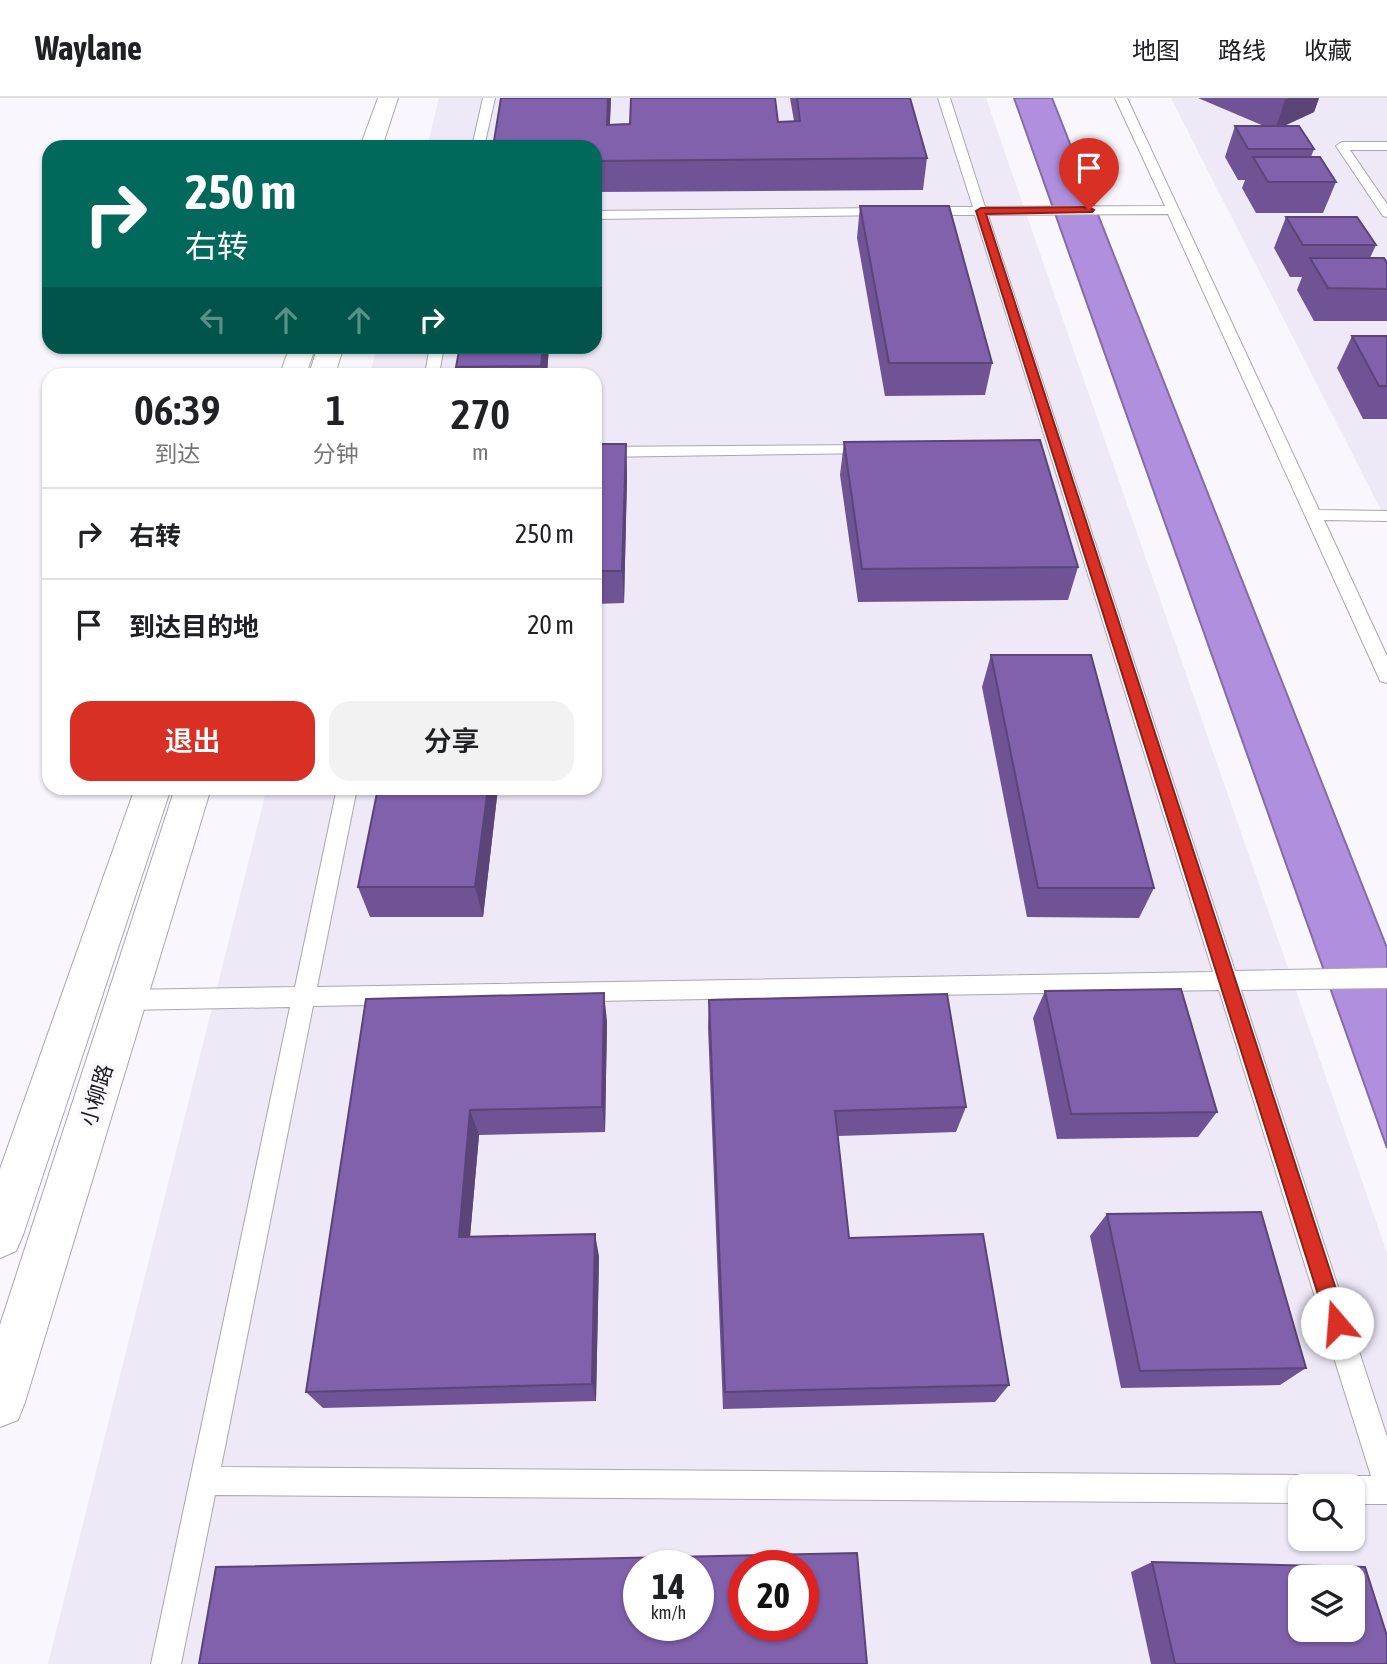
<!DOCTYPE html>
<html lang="zh">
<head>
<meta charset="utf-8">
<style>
  :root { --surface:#fff; --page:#f2f2f2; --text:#202124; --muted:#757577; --line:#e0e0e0; --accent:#d93025 }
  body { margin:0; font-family:"Asap Condensed","Noto Sans SC",sans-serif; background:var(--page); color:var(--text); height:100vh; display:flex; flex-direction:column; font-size:26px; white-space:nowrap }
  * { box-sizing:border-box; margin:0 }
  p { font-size:23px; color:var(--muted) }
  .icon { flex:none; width:38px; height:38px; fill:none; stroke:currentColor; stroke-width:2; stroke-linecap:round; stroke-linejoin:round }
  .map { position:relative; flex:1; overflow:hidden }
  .side { position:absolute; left:42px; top:270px; width:560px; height:427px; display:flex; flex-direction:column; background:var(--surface); border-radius:21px; box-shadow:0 2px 5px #0004 }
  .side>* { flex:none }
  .banner { position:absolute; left:42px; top:42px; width:560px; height:214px; border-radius:21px; box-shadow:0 2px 5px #0004; background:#00695c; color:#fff; overflow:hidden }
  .controls { position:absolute; left:1288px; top:1376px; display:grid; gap:14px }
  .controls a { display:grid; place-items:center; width:77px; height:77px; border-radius:14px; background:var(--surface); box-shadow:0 2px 5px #0004; font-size:35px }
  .speed { position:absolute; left:623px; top:1452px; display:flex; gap:14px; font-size:35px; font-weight:700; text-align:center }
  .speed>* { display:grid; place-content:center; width:91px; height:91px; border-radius:50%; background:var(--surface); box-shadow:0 2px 5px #0004; line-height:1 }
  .speed small { font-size:18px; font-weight:400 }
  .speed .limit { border:10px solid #d22; background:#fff; color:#111 }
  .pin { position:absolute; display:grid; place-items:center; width:60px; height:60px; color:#fff; margin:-72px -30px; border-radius:50% 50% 50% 0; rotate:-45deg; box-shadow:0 0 7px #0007 }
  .pin .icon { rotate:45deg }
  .me { position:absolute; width:77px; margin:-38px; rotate:342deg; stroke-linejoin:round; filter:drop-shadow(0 0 5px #0008) }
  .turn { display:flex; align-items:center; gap:24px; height:147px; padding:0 28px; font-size:32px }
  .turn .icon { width:91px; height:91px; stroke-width:2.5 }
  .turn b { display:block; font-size:49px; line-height:60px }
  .lanes { display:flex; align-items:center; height:66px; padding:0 28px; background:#0003; justify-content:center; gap:35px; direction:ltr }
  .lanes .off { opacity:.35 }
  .eta { display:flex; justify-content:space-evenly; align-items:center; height:119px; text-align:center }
  .eta b { font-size:42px; font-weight:600; line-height:49px }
  .button { display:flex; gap:14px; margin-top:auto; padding:14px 28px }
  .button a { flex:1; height:80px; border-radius:21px; background:var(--accent); color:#fff; font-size:28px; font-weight:600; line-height:80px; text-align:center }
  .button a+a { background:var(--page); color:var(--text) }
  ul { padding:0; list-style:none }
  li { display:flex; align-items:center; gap:21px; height:91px; padding:0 28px; border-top:2px solid var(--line) }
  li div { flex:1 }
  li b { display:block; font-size:26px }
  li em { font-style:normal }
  header { display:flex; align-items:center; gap:42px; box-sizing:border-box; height:98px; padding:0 35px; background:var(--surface); border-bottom:2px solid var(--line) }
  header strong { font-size:33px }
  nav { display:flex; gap:38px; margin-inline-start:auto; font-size:24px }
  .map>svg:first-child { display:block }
  .built { fill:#eee8f7; fill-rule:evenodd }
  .water { fill:#b08fdf; stroke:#846da6; stroke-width:2 }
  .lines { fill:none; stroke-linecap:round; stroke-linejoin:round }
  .lane-casing { stroke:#aaa7ae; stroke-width:2 }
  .secondary-casing { stroke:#aaa7ae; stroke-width:2 }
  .lane { fill:#fff; fill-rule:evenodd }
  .secondary { fill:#fff; fill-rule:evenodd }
  .wall { fill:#6f5394 }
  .shaded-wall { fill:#5a4478 }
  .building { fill:#8161ac; stroke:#5a4478; stroke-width:2; fill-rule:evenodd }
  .route { fill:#d93025; stroke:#8d1f18; stroke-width:2 }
  .labels { text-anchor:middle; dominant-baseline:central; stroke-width:7; stroke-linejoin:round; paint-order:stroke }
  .street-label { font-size:21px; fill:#1e1d20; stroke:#f9f6fe }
</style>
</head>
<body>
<header>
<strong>Waylane</strong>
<nav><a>地图</a><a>路线</a><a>收藏</a></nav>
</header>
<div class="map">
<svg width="1387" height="1566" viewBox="0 0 1387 1566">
  <rect width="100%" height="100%" fill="#f9f6fe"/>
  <path class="built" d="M439,0H986L1387,1155V1566H48L267,690H595V276H370L377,249L595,248V49H427ZM1300,1388H1353V1440H1300ZM639,1468H698V1528H639ZM744,1468H803V1528H744ZM1300,1479H1353V1531H1300Z
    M1171,0H1387V424Z"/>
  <path class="water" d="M1014,0H1052L1387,850V1050Z"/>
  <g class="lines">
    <g class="lane-casing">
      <path id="lane" d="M483,0H495L484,49H472Z
        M938,0H950L985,109L1165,108L1115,0H1127L1319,412L1387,413V423L1324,422L1387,558V585L1380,583L1378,578L1168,116L988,117L1235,873L1387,870V890L1241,892L1387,1339V1406H1353V1388H1340L1343,1382L1353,1378H1371L1219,892L313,908L221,1369L1300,1377L1310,1381L1313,1388H1300V1405L215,1397L181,1566H151L290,909L126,912L118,909L115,902L118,895L126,892L295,889L337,690H357L317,889L1213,874L975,117H923L917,113L923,109H973Z
        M1342,44H1387V52H1350L1387,106V119L1383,118L1336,48Z
        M887,110L893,114L891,117L595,121V113Z
        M430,248H444L439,276H425Z
        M869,347L875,349L877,352L875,355L595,359V349Z"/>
    </g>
    <g class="secondary-casing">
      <path id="secondary" d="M378,0H398L382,49H360Z
        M290,248H316L306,276H280Z
        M318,248H344L335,276H309Z
        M135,690H171L23,1137L16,1153L0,1160V1071Z
        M175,690H211L25,1304L18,1322L0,1329V1227Z"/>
    </g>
    <use href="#lane" class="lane"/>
    <use href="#secondary" class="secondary"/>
  </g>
  <path class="wall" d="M501,0H611L610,26L794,23L790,0H910L927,60L923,92L595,94V49Z
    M1198,0H1319L1314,14L1284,28L1314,51L1311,59L1336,84L1323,115H1256L1242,90L1245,82H1238L1225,59L1235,28H1264Z
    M860,108L992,265L985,297L885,298L857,140Z
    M1286,119L1376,147L1370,160L1387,165V223H1314L1297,192L1302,179H1290L1274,150Z
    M1352,238H1387V321H1363L1337,270Z
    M460,248H549L547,276H458L456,269Z
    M844,344L1078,469L1068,502L858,504L840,377Z
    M595,346H626L627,379L624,505L595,506Z
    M991,557L1154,790L1139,820L1027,819L982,589Z
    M498,690L483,819H370L358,789Z
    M1045,893L1217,1014L1198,1039L1057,1041L1033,920Z
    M366,901L607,923L605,1034L479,1037L470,1139L599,1158L596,1303L323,1310L306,1294Z
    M709,902L966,1009L956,1034L838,1038L849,1140L1009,1287L995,1304L723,1311L708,929Z
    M1107,1116L1306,1270L1280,1287L1121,1290L1090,1138Z
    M1152,1464L1387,1566H1151L1131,1474Z"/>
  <path class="shaded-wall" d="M608,0H611L608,57L607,27Z
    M1289,0H1319L1314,14L1275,32L1285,2Z
    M543,248H549L547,276H542L541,268Z
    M626,346L627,379L624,505L622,473Z
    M488,690H498L483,819L475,789Z
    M604,895L607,923L605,1034L602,1009Z
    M470,1012L479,1037L468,1161L459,1139Z
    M595,1136L599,1158L596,1303L592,1286Z"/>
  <path class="building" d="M501,0H608L607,27L630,26L631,0H775L778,24L800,23L797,0H910L927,60L595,63V49H493Z
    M1235,28H1299L1314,51H1248Z
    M1253,59H1320L1336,84H1268Z
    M860,108H949L992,265H889Z
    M1286,119H1357L1376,147H1303Z
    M1310,160H1384L1387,165V191L1328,190Z
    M1352,238H1387V288H1379Z
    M460,248H543L541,268L456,269Z
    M1040,342L1078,469L862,471L844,344Z
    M595,346H626L622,473H595Z
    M991,557H1091L1154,790H1038Z
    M378,690H488L475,789H358Z
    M1181,891L1217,1014L1071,1016L1045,893Z
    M604,895L602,1009L470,1012L459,1139L595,1136L592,1286L306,1294L366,901Z
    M947,896L966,1009L835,1013L849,1140L983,1136L1009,1287L725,1294L709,902Z
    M1261,1114L1306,1270L1140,1273L1107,1116Z
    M857,1455L867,1566H199L216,1469ZM639,1468H698V1528H639ZM744,1468H803V1528H744Z
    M1152,1464L1365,1469L1387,1538V1566H1175ZM1300,1479H1353V1531H1300Z"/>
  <path class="route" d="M1089,109L1094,112L1092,114L986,116L1347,1225L1344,1232L1337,1235L1330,1232L1327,1225L976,113L981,110Z"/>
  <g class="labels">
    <g class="street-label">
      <text transform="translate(96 997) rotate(-73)">小柳路</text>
    </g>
  </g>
</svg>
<div class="controls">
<a><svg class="icon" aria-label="search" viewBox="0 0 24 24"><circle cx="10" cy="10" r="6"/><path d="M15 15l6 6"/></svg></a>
<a><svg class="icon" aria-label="layers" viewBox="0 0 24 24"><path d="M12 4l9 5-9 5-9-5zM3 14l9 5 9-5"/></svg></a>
</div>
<div class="speed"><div>14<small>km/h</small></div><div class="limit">20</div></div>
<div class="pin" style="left:1089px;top:112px;background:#d93025"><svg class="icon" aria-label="arrive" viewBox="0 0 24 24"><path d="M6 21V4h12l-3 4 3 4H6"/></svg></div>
<svg class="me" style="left:1337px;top:1225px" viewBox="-20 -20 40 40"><circle r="19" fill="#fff"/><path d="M0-13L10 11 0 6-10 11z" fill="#d93025"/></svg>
<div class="banner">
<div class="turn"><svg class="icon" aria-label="right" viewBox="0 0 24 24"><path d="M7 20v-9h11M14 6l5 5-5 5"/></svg><div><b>250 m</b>右转</div></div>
<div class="lanes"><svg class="icon off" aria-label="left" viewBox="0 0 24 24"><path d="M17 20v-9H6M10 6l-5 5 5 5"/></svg><svg class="icon off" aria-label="ahead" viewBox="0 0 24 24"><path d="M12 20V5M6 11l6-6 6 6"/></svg><svg class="icon off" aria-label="ahead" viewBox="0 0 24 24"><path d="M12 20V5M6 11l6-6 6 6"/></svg><svg class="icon" aria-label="right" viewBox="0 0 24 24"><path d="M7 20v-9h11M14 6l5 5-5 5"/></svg></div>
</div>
<section class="side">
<div class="eta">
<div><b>06:39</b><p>到达</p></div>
<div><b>1</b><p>分钟</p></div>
<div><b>270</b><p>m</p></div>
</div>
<ul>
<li><svg class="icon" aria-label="right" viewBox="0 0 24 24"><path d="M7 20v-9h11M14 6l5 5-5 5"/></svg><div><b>右转</b></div><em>250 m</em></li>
<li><svg class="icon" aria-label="arrive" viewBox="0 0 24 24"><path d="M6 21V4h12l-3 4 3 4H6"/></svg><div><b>到达目的地</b></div><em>20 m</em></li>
</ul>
<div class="button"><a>退出</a><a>分享</a></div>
</section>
</div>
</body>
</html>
